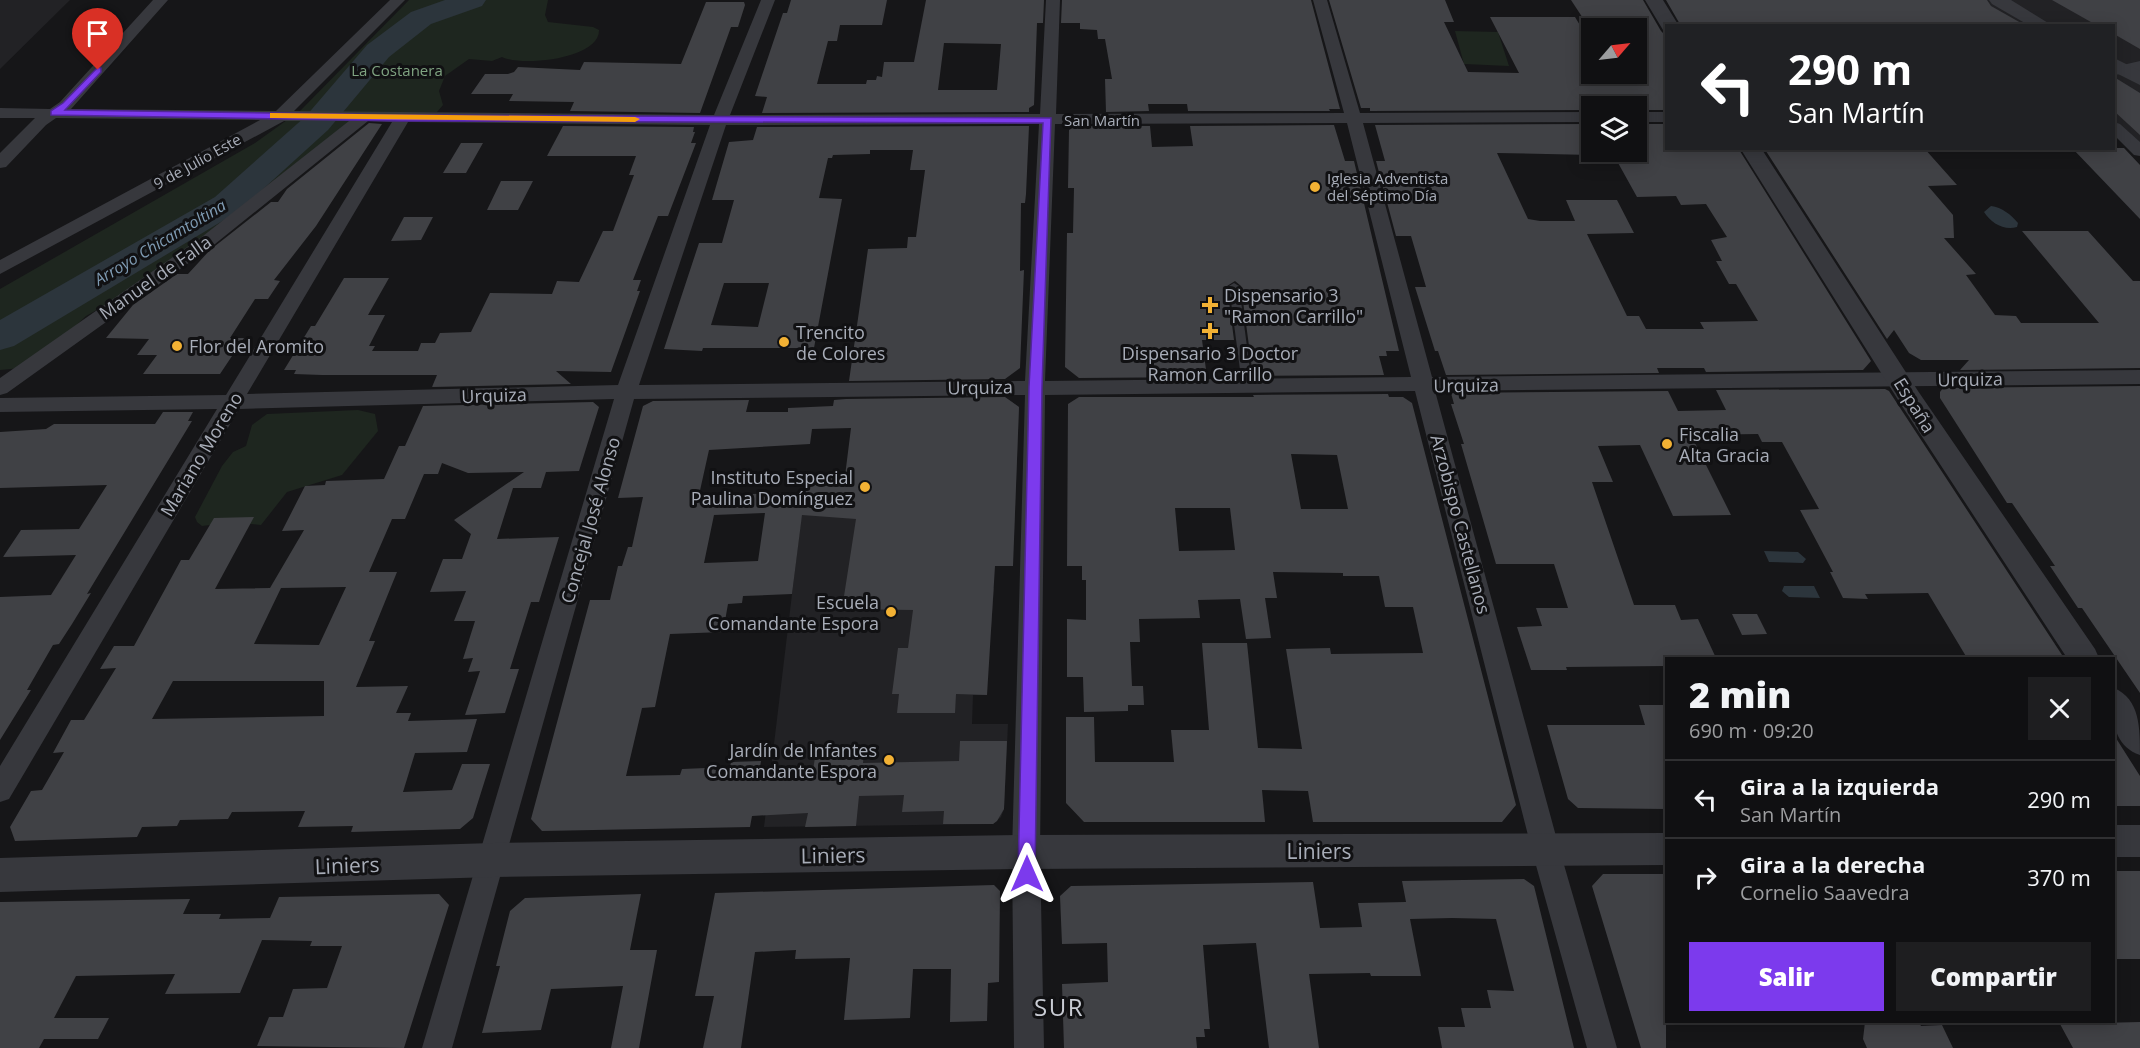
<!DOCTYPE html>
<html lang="es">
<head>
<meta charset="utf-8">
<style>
  :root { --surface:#101012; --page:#1e1e20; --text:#f1f3f6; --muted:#9c9d9f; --line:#303032; --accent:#7c3aed }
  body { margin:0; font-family:"Open Sans",sans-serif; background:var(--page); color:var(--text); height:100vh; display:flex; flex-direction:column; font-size:22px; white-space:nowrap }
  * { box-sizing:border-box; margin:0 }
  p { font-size:20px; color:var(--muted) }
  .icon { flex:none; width:33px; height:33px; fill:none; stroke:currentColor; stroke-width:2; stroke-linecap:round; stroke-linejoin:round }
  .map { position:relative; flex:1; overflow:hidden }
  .details { position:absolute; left:1665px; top:657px; width:450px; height:366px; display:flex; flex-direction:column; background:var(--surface); border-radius:0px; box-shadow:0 3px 15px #0003,0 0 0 2px var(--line) }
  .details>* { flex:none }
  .guide { position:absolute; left:1665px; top:24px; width:450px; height:126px; border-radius:0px; box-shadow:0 3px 15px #0003,0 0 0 2px var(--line); background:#202124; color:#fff; overflow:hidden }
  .needle { width:39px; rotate:62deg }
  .controls { position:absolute; left:1581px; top:18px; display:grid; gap:12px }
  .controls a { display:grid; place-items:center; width:66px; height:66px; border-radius:0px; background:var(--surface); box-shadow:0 3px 15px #0003,0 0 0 2px var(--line); font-size:30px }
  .pin { position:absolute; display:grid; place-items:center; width:51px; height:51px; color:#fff; margin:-62px -26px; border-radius:50% 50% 50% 0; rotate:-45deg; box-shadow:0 0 6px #0007 }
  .pin .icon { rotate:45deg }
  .me { position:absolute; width:66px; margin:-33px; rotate:0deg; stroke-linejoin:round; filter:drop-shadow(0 0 4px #0008) }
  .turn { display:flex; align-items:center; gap:21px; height:126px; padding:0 24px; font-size:27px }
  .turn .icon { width:78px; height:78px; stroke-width:2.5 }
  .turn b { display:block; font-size:42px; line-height:51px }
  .round { display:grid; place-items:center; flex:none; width:63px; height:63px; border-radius:0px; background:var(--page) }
  .summary { display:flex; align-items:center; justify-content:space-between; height:102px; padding:0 24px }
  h1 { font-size:36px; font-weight:800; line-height:45px }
  .cta { display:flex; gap:12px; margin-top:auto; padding:12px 24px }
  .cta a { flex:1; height:69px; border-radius:0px; background:var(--accent); color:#fff; font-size:24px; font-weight:800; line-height:69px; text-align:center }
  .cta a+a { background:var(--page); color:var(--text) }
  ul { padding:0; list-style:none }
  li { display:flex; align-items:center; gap:18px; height:78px; padding:0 24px; border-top:2px solid var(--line) }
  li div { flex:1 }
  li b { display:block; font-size:22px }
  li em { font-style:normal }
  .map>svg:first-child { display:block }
  .built { fill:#222225 }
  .green { fill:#1e261f }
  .water { fill:#2c353c }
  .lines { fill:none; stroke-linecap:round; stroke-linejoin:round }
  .river { fill:#2c353c; fill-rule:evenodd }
  .building { fill:#404145; fill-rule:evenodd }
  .service { fill:#37383d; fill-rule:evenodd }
  .minor { fill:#37383d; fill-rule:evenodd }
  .tertiary { fill:#37383d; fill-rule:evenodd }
  .route { fill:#7c3aed; stroke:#51269a; stroke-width:1.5 }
  .slow { fill:#f59e0b }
  .poi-dot { fill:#f2b134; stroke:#111113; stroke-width:2 }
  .labels { text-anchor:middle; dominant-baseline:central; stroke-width:6; stroke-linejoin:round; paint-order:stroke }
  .far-park-label { font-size:15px; fill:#7fa381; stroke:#111113 }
  .far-street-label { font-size:15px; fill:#a8adb8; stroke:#111113 }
  .far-poi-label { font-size:15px; fill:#a8adb8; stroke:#111113; text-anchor:start }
  .far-water-label { font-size:16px; font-style:italic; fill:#7f9bb3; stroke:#111113 }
  .street-label { font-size:18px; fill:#a8adb8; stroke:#111113 }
  .poi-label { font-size:18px; fill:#a8adb8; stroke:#111113; text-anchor:start }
  .near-street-label { font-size:21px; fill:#a8adb8; stroke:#111113 }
  .near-neighbourhood-label { font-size:24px; letter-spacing:1.5px; fill:#c9ccd4; stroke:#111113 }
</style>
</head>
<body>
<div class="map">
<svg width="2140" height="1048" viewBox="0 0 2140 1048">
  <rect width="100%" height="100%" fill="#161618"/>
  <path class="built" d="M0,0H70L0,69Z
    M1904,0H2140V148L2114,122V26L1947,25Z
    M1009,400L1019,407L1014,538L1012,539L1013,566H985L983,588H994L991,629H980L987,695H973L972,724H1008L1004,809L1001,817L993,824L764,827L806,478L862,476Z"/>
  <path class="green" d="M409,0H548L545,15L548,22L593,27L599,30C600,59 522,67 502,57L492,61L469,59L445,76L439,91L443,105L437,112L371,113L179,264L86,316L32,367L0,370V289L255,143L301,110Z
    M1455,31L1498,32L1509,66L1464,64Z
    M358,410L375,414L378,431L342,475L287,492L261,525L234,522L202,526L197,522L195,517L222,466L233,452L246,446L252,425L267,414Z"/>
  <path class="water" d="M1991,206C2002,207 2011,215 2018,223L2017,227C2004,231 1991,223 1984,212Z
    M1764,551L1798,552L1806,559L1803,563L1769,562Z
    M1784,586H1814L1820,598L1789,597L1782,591Z"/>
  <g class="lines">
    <path class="river" d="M445,0H486L482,6L431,24L389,57L328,130L239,211L14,346L0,350V320L215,197L306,116L367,45L411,12Z"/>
  </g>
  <path class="building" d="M791,0H887L882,25H840L837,41H828L817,84H866L867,80H876L877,76L882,77L884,62H914L926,0H1044L1043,23H1037L1034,105L1029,108V112L762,113L767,97L755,96L783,13H787ZM944,43L1001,44L997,90H938Z
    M1062,0H1311L1340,109H1329L1330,111H1188L1187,104H1148L1149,111L1106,112L1105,79H1112L1105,39H1098L1097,30L1080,29V23H1061Z
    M1329,0H1445L1454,22H1444L1468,72L1519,73L1490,17H1575L1592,45V74H1636V28H1592V32L1571,0H1643L1661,31L1666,36V110H1636V106H1592V110L1370,111V108H1361Z
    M1666,0H1987L1991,6L2021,23L2019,26H1681Z
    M2052,0H2140V49L2114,34V26H2098Z
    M706,2H744L745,5L738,27H731L700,113L570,111L574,102L509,101L513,94H471L485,74H508L514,72L518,67L580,70L584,62L681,64Z
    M2114,77L2140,93V135L2114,111Z
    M369,123L382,124L316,226L274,280L280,281L268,299H255L230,338H244L220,374H143L157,355H137L149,339L106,338L133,305L177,274H188L210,250L271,202H278L287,189Z
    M1592,124V155L1497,153L1528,219L1540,221H1575L1566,200H1617L1634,233L1587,234L1627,316H1639L1646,329H1704L1700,322L1758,321L1736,284H1729L1716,261H1722L1711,240L1727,237L1706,204L1681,205L1676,196L1637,197L1612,152H1636V124H1666V148H1738L1871,361L1863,370L1706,372L1704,368H1657L1659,373L1446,375L1438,351H1435L1415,287H1426L1411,236H1396L1376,161H1385L1375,125Z
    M1334,125L1345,161H1354L1399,351H1386L1387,356H1379L1384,375L1253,376L1241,286L1235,281L1227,286L1234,340H1202L1207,377L1079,378L1065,367L1067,233H1073L1074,188H1068L1069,130L1076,126H1150L1152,147L1193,146L1190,126Z
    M563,126L694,127L693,132H695L691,143H696L668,216H658L633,280H641L637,291H640L611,372L556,371L571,384L432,387L437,375H322L294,374L296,370H284L311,326H315L344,278H389L368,315H385L369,346H375L372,351H418L421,343H435L440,333L471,332L490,293L552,294L557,281L579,282L603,231H613L634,175H629L636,156H547Z
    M1029,126L1026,194L1025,203H1021L1020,271L1024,270L1020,368L1005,379L849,381L868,249L907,248L908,237H916L925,170H910L913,150H870V154L833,155L832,158H828L819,198L842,199L814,348H703L702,351L664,349L699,243H722L734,200H712L729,142L753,140L757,127ZM724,283H769L758,327L711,325Z
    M461,143H483L466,173H443Z
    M1764,148H1924L1957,185L1928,186L1953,215L1954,238H1944L1976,274L1966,275L1995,315L2016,316L2021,323H2099L2022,231H2088L2133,281H2140V368L1960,370L1969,360H1921L1909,353L1894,330L1887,339Z
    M2072,148H2124L2140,165V219Z
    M501,181H533L518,210H487Z
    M404,217H433L421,240L391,241Z
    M2140,386V693L2082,608H2078L2050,566H2055L2012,503H2007L1940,398V392L1943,388Z
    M1885,389L1889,391L2064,658H1967L1928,593L1865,594L1868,599L1843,598L1830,572H1833L1800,510L1819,509L1782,442H1762L1758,434L1691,435L1731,515L1673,516L1640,445L1598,446L1613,482H1592L1634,605H1675L1681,620L1698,619L1716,658H1666V666L1566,667L1567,670H1531L1517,627L1542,626L1536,608H1568L1554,564H1496L1461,444H1464L1451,404H1454L1451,393L1668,391L1678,411L1726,410L1716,390Z
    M1388,394L1389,397H1403L1412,403L1516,805L1502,822H1313L1308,791L1262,790L1265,822H1084L1066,803V717H1094L1095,762H1174L1171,730H1209L1202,643H1247L1258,748L1302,749L1286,649L1330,648L1331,654L1423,653L1413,607H1385L1379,576H1343V573L1273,572L1277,598H1265L1271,638L1246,639L1240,599L1198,600L1200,618L1139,619L1140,642H1130L1132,686H1143L1144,705H1128V711L1084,712L1083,677H1067V619L1086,620V580H1082V566H1067L1068,404L1079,397H1254L1253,395ZM1291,454L1337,455L1348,509H1301ZM1175,508H1230L1235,550L1179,551Z
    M1005,397L1019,407L1013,566H995L987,695L956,694L955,713H897L899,694H892L898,648H908L913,610L842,609L856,519L802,515L792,594L743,596L742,603L728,604L723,632L670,634L655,707L642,708L626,776L680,775L682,769L730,767L731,762L761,761L758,780L812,777L816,751L864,750L863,763L959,761L960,741H1007L1004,809L997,821L993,824H943L944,811L902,812L904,795L859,796L856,826L805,827L808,813L752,816L750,827L542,831L531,819L590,600H610L618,566H622L628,547H632L643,497L618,498L643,406L653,401L749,400L746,412H788V408L833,406L834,400L846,399ZM851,428L845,476L806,478L804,493L699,495L709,450L810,444L812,429ZM765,513L758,561L704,563L714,515Z
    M593,402L599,407L579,471L546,472L541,488H513L497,539L559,537L539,602H531L510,669H519L505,713L465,715L480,671L468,672L473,658L463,659L475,621H454L466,591L430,592L443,559H462L471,534L454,520L524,472L468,473L442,463L438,474H424L405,519H392L369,572H397L369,641H375L356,687L408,686L396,713H411L408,721L477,719L467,752L415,753L403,792L452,790L462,764H490L473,818L460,829L351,832L353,826L298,827L305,811L232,812L228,819L180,820L177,826L142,827L137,837L15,841L10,827L31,791L42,790L64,752L53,753L71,720H84L116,668L100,669L114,646H134L181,560H189L214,518L254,517L215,589L270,588L304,530L282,531L305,486L325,485L326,481L384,479L399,446H405L423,406ZM346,587L319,645L254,644L281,588ZM173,681H324V716L152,719Z
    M163,412H193L188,421H192L87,594L91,593L72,624L59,644L53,645L27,690H31L0,740V597L51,595L76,555L3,557L21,530L79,529L107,485L0,488V432L46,429L54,424H155Z
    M1732,614H1757L1767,634L1742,635Z
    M1639,705H1666V809L1578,808L1568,799L1547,725H1645Z
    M2114,735L2140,776V806H2114Z
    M2114,871H2140V959H2114Z
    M1603,874H1666V1048H1641L1592,886Z
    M1524,879L1534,886L1574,1048H1442L1438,1027H1465L1461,1008H1491L1487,990L1514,991L1496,919L1452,918L1410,919L1421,976H1371L1370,973L1309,974L1319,1048H1269L1256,943L1203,945L1210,1029H1204L1205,1037H1196L1197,1048H1064L1062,984L1108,982L1107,943L1062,944L1060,896L1071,886L1313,882L1320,928L1362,927L1358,903L1406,902L1402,881Z
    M994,885L1000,891L999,982L988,983L987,1021L950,1022L951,969H913L910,1018L844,1020L850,958L795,959L796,950L755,952L741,1048H703L714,996H695L715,893Z
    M439,894L449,905L404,1048L257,1046L269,1017H283L293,989L327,988L342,946H310L312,941L262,940L240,993L165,994L175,974L76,976L54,1018H109L98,1039H44L39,1048H0V902L190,899L183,914H221L219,919L270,918L279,897Z
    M641,894L630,950H657L639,1048H611L623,986L551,989L541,1030L482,1033L500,966H496L510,911L525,898Z
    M1865,1022H1919L1921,1026L1942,1025L1953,1048H1867L1863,1039Z
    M2140,1022V1048H2073L2060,1024Z"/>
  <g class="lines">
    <path class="service" d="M1234,283L1239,286L1252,385L1247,389L1242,385L1229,286Z"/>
    <path class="minor" d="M153,0H168L71,109L276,111L390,0H405L294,111L714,115L761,0H775L730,115L1040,114L1046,0H1060L1056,114L1344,113L1313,0H1327L1360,113L1592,112V122L1363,123L1432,377L2140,370V384L1435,391L1560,851L1617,1048H1587L1532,851L1415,391L1045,395L1040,852L1044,1048H1014L1012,852L1025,395L634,399L452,1048H422L614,399L239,409L9,799L0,802V766L217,409L0,412V398L226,395L392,122L368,121L215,244L7,393L0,395V378L203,236L349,121H284L0,274V260L260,120L56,118L46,125L6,167L0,168V153L35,118H0V108L50,109L60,102ZM408,122L710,125L618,385L247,394ZM1347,123L1411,377L1045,381L1055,124ZM1039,124L1025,381L639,385L726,125Z
      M2140,61V71L2114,75V67Z
      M1636,112H1666V122H1636Z
      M2114,122L2120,124L2140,142V156L2134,155L2114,135Z"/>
    <path class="tertiary" d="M1645,0H1663L1679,26H1666V31L1663,30Z
      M1989,0H2011L2053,26H2030L1992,4Z
      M2114,58L2140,71V85L2114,72Z
      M1740,148H1761L1918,391L2095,649L2099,658H2067L1900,403Z
      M2114,688C2140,699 2140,728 2140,755C2111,745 2111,714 2114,688Z
      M2114,825H2140V857H2114Z
      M1666,833V865L1026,869L493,877L0,892V858L493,843L1026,835Z"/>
  </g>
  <path class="route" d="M98,67L101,68V72L65,110L402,115L1051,118L1042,387L1035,874L1033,880L1027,882L1021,880L1018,874L1029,387L1043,123L402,121L51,115V111L63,103Z"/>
  <path class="slow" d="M270,113L635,117L640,119L635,122L274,118H270Z"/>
  <g class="poi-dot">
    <circle cx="1315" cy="187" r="6"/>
    <path d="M1207 296h6v6h6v6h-6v6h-6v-6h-6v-6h6z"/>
    <path d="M1207 322h6v6h6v6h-6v6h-6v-6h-6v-6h6z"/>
    <circle cx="784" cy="342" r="6"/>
    <circle cx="177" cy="346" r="6"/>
    <circle cx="1667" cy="444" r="6"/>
    <circle cx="865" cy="487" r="6"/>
    <circle cx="891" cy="612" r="6"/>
    <circle cx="889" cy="760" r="6"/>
  </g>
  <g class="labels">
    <g class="far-park-label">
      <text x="397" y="70">La Costanera</text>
    </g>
    <g class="far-street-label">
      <text x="1102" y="120">San Martín</text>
      <text transform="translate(197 161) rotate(-29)">9 de Julio Este</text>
    </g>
    <g class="far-poi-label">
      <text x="1327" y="178">Iglesia Adventista<tspan x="1327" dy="17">del Séptimo Día</tspan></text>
    </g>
    <g class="far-water-label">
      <text transform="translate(160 242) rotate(-31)">Arroyo Chicamtoltina</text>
    </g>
    <g class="street-label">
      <text transform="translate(155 277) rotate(-35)">Manuel de Falla</text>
      <text transform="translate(1970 379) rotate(-1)">Urquiza</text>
      <text transform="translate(1466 385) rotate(-1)">Urquiza</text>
      <text transform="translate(980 387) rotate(-1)">Urquiza</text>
      <text transform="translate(494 395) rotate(-2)">Urquiza</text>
      <text transform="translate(1915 405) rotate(58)">España</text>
      <text transform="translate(201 454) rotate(-59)">Mariano Moreno</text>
      <text transform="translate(590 520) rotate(-74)">Concejal José Alonso</text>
      <text transform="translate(1461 524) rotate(75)">Arzobispo Castellanos</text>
    </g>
    <g class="poi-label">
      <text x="1224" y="295">Dispensario 3<tspan x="1224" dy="21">"Ramon Carrillo"</tspan></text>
      <text x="796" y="332">Trencito<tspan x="796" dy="21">de Colores</tspan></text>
      <text x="189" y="346">Flor del Aromito</text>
      <text x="1210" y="353" text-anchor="middle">Dispensario 3 Doctor<tspan x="1210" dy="21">Ramon Carrillo</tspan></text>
      <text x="1679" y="434">Fiscalia<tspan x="1679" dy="21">Alta Gracia</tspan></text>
      <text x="853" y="477" text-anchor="end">Instituto Especial<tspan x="853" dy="21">Paulina Domínguez</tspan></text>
      <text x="879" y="602" text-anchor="end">Escuela<tspan x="879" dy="21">Comandante Espora</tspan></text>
      <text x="877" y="750" text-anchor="end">Jardín de Infantes<tspan x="877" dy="21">Comandante Espora</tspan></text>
    </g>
    <g class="near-street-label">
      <text x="1319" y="851">Liniers</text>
      <text transform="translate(833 855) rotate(-1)">Liniers</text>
      <text transform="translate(347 865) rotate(-2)">Liniers</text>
    </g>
    <g class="near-neighbourhood-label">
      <text x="1059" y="1006">SUR</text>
    </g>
  </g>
</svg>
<div class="controls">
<a><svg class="needle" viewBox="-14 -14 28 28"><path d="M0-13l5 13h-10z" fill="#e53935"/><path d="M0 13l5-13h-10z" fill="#9c9d9f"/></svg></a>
<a><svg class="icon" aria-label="layers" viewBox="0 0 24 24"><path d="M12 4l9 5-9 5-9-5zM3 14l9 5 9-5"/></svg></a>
</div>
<div class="pin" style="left:98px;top:70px;background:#d93025"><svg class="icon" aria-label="arrive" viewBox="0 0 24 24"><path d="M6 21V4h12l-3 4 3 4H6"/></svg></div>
<svg class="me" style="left:1027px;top:874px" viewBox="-20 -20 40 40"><path d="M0-17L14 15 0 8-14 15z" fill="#7c3aed" stroke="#fff" stroke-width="4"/></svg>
<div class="guide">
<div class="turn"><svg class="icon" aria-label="left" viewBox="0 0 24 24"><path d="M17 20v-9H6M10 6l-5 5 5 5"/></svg><div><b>290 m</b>San Martín</div></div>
</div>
<section class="details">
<div class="summary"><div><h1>2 min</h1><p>690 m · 09:20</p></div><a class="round"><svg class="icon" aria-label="close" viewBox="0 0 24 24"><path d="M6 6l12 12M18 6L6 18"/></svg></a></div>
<ul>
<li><svg class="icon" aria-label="left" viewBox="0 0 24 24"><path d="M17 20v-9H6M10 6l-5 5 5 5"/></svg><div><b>Gira a la izquierda</b><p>San Martín</p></div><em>290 m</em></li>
<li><svg class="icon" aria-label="right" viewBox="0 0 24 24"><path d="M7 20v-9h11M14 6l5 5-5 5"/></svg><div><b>Gira a la derecha</b><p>Cornelio Saavedra</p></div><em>370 m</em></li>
</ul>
<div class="cta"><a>Salir</a><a>Compartir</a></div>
</section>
</div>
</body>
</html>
